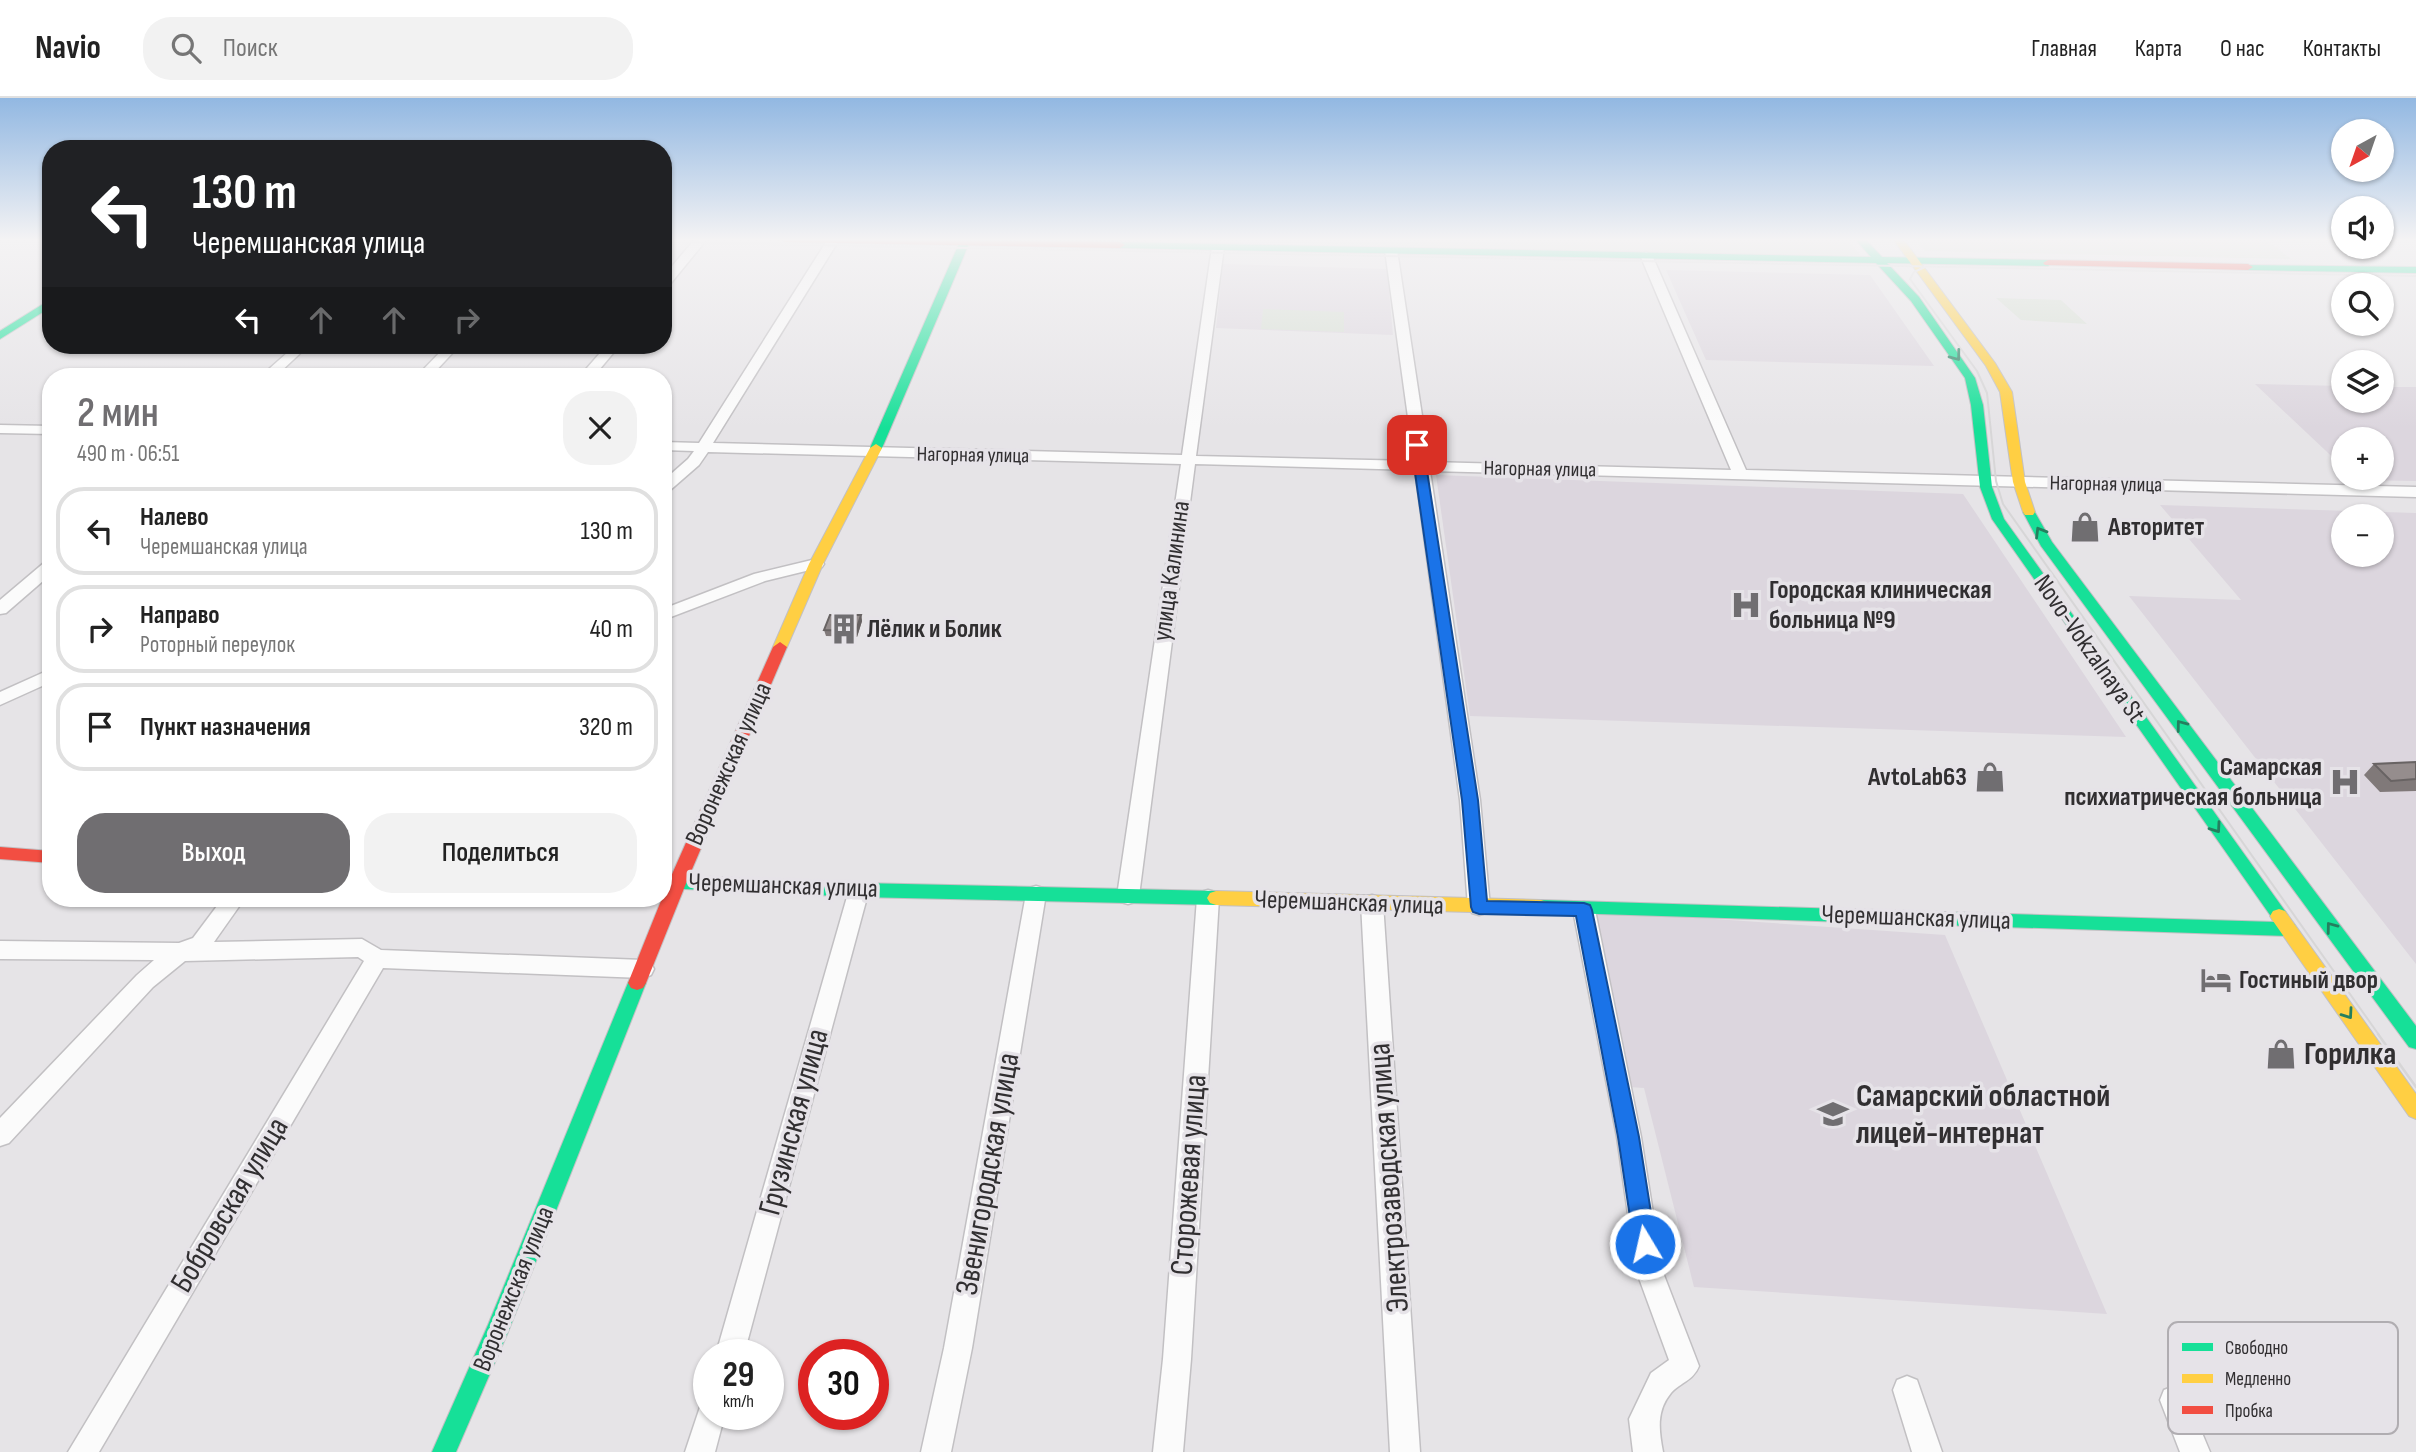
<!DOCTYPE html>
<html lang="ru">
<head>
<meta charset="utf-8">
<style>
  :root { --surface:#fff; --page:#f2f2f2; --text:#222; --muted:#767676; --line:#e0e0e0; --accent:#706e71 }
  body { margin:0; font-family:"Sofia Sans Condensed",sans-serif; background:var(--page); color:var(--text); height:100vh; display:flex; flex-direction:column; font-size:26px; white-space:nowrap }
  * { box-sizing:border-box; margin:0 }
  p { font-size:23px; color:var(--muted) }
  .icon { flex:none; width:38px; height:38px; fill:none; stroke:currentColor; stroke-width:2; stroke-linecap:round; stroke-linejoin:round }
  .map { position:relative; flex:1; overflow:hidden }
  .details { position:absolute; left:42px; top:270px; width:630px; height:539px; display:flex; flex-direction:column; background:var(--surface); border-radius:28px; box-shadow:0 2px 5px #0004 }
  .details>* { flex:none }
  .hud { position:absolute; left:42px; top:42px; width:630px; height:214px; border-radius:28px; box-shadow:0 2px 5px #0004; background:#202124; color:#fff; overflow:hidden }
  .needle { width:46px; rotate:220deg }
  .controls { position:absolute; left:2331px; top:21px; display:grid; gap:14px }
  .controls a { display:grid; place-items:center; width:63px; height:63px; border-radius:50%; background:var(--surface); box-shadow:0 2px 5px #0004; font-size:35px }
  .speed { position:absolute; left:693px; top:1241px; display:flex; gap:14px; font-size:35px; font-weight:700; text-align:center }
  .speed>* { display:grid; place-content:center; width:91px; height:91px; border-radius:50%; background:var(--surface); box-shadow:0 2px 5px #0004; line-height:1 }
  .speed small { font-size:18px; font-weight:400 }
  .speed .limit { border:10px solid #d22; background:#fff; color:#111 }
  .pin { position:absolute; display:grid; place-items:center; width:60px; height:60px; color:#fff; margin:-30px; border-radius:14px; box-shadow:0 4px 10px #0006 }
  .me { position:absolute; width:77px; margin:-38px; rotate:351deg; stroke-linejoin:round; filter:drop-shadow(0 0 5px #0008) }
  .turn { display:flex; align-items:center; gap:24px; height:147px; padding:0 35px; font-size:32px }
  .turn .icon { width:91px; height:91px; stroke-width:2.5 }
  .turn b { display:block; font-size:49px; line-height:60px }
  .lanes { display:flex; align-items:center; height:66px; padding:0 35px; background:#0003; justify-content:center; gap:35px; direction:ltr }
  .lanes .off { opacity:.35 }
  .round { display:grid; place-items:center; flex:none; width:74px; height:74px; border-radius:28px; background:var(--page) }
  .summary { display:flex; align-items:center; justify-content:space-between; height:119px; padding:0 35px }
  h1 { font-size:42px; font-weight:600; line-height:52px; color:var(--accent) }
  .cta { display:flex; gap:14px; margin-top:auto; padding:14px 35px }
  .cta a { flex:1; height:80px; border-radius:28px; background:var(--accent); color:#fff; font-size:28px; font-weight:600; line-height:80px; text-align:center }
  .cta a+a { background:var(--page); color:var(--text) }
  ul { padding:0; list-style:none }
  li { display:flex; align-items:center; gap:21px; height:88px; margin:0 14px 10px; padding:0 21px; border:4px solid var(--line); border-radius:28px }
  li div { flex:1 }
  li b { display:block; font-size:26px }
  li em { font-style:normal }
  header { display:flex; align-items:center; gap:42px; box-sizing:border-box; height:98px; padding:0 35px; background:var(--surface); border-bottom:2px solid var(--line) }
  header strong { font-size:33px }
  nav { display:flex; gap:38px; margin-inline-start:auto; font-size:24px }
  .search { width:490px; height:63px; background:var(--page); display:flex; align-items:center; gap:18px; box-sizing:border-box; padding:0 24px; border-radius:28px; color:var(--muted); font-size:26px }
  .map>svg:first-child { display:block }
  .built { fill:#dcd6de; fill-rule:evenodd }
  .green { fill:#d6ded3 }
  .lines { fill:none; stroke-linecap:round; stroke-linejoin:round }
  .street-casing { stroke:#c2c0c3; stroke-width:3 }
  .fast-casing { stroke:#c2c0c3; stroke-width:2 }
  .slow-casing { stroke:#c2c0c3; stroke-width:2 }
  .jam-casing { stroke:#c2c0c3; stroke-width:2 }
  .street { fill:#fbfbfb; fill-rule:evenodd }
  .fast { fill:#16e098; fill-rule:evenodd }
  .slow { fill:#ffcf43; fill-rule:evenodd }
  .jam { fill:#f24e42; fill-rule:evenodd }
  .tram-far1 { stroke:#d7d6d7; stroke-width:2 }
  .tram { stroke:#d7d6d7; stroke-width:2.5 }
  .wall { fill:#807979 }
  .shaded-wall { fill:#686363 }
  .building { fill:#958d8d; stroke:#686363; stroke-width:2 }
  .oneway { stroke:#257f5f }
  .route { fill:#1a73e8; stroke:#114b97; stroke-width:2 }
  .labels { text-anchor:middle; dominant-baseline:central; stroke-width:7; stroke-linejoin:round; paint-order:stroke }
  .far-street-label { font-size:21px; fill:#312f31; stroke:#e6e3e8 }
  .poi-label { font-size:26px; font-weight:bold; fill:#312f31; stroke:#e6e3e8; text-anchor:start }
  .street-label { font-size:26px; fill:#312f31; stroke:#e6e3e8 }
  .near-poi-label { font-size:32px; font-weight:bold; fill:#312f31; stroke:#e6e3e8; text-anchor:start }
  .near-street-label { font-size:32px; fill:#312f31; stroke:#e6e3e8 }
  .key { fill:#e6e3e8; stroke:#b0adb1; stroke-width:2 }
  .key-label { font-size:19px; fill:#312f31 }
</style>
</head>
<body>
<header>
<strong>Navio</strong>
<div class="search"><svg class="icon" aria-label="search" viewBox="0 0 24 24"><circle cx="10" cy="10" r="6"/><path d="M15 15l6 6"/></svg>Поиск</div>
<nav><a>Главная</a><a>Карта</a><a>О нас</a><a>Контакты</a></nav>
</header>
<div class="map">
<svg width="2416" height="1354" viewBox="0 0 2416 1354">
  <rect width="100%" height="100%" fill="#e6e4e7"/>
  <path class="built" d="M1223,166L1387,171L1393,237L1216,230Z
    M1666,172L1870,177L1934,268L1706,262Z
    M2255,286L2343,288V303H2382V289H2416V383L2357,382L2355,380H2382V341H2343V369Z
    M1436,377L1963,396L2126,639L1470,618Z
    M2160,407L2416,415V866L2129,498L2241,502ZM2343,418H2382V457H2343Z
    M1584,812L1945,837L2107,1216L1694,1189L1644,990L1629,989Z"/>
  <path class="green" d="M1159,141H1848L1860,157L1639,155Z
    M1915,141H2265L2291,161L1925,153Z
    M1996,200L2061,202L2087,226L2021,222Z
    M1263,211L1344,214V234L1261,231Z"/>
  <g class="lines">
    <g class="street-casing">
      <path id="street" d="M695,141H707L667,190L663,191V179Z
        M828,141L839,142L713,345L1182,357L1212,149L1218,146L1224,149L1196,358L1414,363L1385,152L1391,149L1397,152L1429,364L1731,372L1640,157L1646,154L1652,157L1746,372L2416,389V399L1430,373L1480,702L1490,809L1486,815L1479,817L1472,815L1468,809L1460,702L1415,372L1195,366L1139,798L1135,804L1128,806L1121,804L1117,798L1181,366L708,354L699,367L668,394L663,395V383L688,361L694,353L663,352V344L699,345Z
        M296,247H309L276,278H261Z
        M447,247H460L431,278H417Z
        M607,247H620L594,278H580Z
        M0,327L51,328V336L0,335Z
        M816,461L822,463L824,466L822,469L765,483L663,522V511L754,476Z
        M51,462V476L6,515L0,516V502L45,464Z
        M51,571V584L0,607V594Z
        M859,784L866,786L869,792L744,1256H716L849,792L852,786Z
        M1036,788L1043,790L1046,796L972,1250L951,1354H921L944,1250L1026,796L1029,790Z
        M1208,792L1215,794L1219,800L1191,1261L1183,1354H1153L1163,1261L1197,800L1201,794Z
        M1372,797L1379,799L1383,805L1420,1354H1390L1361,805L1365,799Z
        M223,800H245L214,844L362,841L381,852L643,862L651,865L654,871L651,877L643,880L383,870L99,1354H68L364,863L358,859L185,863L153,889L9,1045L0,1048V1020L137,877L154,862L0,861V843L179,845L193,840Z
        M1584,804L1592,806L1595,812L1641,1039L1662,1172L1699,1268C1693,1283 1681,1284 1671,1295C1656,1313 1659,1333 1663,1354H1633L1629,1321L1651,1275L1669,1262L1636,1172L1617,1039L1573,812L1576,806Z
        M1907,1278L1917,1282L1942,1354H1912L1893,1292L1897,1282Z
        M2174,1288L2184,1292L2210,1354H2180L2160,1302L2164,1292Z
        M709,1303V1316H725L715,1354H685L701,1306Z"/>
    </g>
    <g class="fast-casing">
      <path id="fast" d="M961,141H971L882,350L880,353H872L870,350Z
        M1855,141H1865L1882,159L2048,162L2053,165L2048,168L1887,165L1919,199L1975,280L1983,307L1992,389L2004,421L2285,813L2288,818L2282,824L2294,826L2297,831L2294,836L2288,838L1535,814L1532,809L1535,804L1541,802L2275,824L1992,421L1980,389L1971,307L1965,280L1911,203L1876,165L1120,150L1115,147L1120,144L1871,159Z
        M2245,167L2416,169V175L2248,172L2245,171Z
        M51,201V209L0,241V233Z
        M2029,410L2033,411L2052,444L2416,928V951L2409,949L2041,448L2023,414Z
        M663,777L859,785L1216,793L1222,795L1225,800L1222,805L1216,807L859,799L663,790Z
        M637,878L643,880L646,885L508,1234L456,1354H432L488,1227L628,885L631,880Z"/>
    </g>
    <g class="slow-casing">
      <path id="slow" d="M1893,141H1903L1995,265L2012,294L2025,384L2035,414L2033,417H2025L2023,414L2013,384L2000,294L1986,268Z
        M876,346L882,350L823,466L787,549L780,554L775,552L773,549L809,466L870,350Z
        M1216,793L1541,802L1547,804L1550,809L1547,814L1541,816L1216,807L1210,805L1207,800L1210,795Z
        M2279,811L2285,813L2416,996V1021L2409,1018L2273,823L2270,818L2273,813Z"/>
    </g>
    <g class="jam-casing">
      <path id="jam" d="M780,141L1120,144L1125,147L1120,150L785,144Z
        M2048,162L2248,166L2253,169L2248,172L2045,167L2043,165Z
        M780,544L787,549L687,783L646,885L643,890L637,892L631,890L628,885L669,783L773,549Z
        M0,749L51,753V765L0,761Z"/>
    </g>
    <use href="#street" class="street"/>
    <use href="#fast" class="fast"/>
    <use href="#slow" class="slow"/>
    <use href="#jam" class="jam"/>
    <path class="tram-far1" d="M663,144L2416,178
      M1925,169L1914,174L1910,181L1977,273L1987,295L1996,383L2003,406L2379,937"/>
    <path class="tram" d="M2378,936L2416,989"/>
  </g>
  <path class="wall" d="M861,517L862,523L857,539L826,538L824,532Z
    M2416,664V693L2380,694L2364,677L2374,666Z"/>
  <path class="shaded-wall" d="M861,517L862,523L857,539L856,533Z"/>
  <path class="building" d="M830,517H861L856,533L824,532Z
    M2416,664V681L2391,683L2374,666Z"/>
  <defs><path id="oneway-chevron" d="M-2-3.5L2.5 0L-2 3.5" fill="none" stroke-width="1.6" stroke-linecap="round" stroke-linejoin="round" transform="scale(1.75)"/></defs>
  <g class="oneway">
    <use href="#oneway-chevron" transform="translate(1956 258) rotate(53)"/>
    <use href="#oneway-chevron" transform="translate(2040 434) rotate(-121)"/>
    <use href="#oneway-chevron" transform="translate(2181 627) rotate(-127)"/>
    <use href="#oneway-chevron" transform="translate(2216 730) rotate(55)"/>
    <use href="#oneway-chevron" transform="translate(2331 829) rotate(-127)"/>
    <use href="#oneway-chevron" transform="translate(2348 916) rotate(55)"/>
  </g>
  <linearGradient id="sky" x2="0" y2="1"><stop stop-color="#92b8e2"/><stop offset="0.43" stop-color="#f4f3f4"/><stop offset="1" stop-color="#f4f3f4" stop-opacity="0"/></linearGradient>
  <rect width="2416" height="330" fill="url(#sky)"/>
  <path class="route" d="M1417,344L1423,347L1478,702L1487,803L1584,805L1590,807L1592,812L1639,1039L1656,1146L1652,1153L1645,1156L1637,1153L1634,1146L1618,1039L1576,818L1479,816L1473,814L1471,809L1462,702L1411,347Z"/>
  <defs>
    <g id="shop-bare" transform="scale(2.415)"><path d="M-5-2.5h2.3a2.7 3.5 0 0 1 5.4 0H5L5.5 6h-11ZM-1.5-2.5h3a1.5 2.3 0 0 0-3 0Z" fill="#706e71" stroke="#e6e3e8" stroke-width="2.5" paint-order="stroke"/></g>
    <g id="hospital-bare" transform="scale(2.415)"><path d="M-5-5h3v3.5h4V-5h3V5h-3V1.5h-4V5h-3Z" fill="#706e71" stroke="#e6e3e8" stroke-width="2.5" paint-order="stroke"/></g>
    <g id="building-bare" transform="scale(2.415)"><path d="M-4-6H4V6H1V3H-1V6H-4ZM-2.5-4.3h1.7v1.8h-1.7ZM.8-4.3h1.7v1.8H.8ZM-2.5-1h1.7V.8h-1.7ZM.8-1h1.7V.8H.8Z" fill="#706e71" stroke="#e6e3e8" stroke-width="2.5" paint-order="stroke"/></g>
    <g id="hotel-bare" transform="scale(2.415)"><path d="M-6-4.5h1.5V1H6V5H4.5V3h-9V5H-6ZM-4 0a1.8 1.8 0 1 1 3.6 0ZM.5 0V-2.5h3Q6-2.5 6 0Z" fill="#706e71" stroke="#e6e3e8" stroke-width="2.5" paint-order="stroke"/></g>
    <g id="school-bare" transform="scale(2.415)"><path d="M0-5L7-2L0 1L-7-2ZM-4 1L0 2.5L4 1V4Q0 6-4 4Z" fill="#706e71" stroke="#e6e3e8" stroke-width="2.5" paint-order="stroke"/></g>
  </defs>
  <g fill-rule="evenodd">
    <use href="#shop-bare" x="2085" y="429"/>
    <use href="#hospital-bare" x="1746" y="507"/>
    <use href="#building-bare" x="844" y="531"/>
    <use href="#shop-bare" x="1990" y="679"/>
    <use href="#hospital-bare" x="2345" y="684"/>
    <use href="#hotel-bare" x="2216" y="882"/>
    <use href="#shop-bare" x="2281" y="956"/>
    <use href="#school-bare" x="1833" y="1016"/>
  </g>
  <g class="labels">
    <g class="far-street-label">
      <text transform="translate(973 357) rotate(1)">Нагорная улица</text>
      <text transform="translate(1540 371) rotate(1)">Нагорная улица</text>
      <text transform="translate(2106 386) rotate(1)">Нагорная улица</text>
    </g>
    <g class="poi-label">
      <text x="2108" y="429">Авторитет</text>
      <text x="1769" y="492">Городская клиническая<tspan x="1769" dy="30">больница №9</tspan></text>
      <text x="867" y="531">Лёлик и Болик</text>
      <text x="2322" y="669" text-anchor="end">Самарская<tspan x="2322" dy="30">психиатрическая больница</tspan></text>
      <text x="1967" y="679" text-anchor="end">AvtoLab63</text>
      <text x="2239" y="882">Гостиный двор</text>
    </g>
    <g class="street-label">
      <text transform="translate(1172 473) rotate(-82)">улица Калинина</text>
      <text transform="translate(2089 551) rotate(55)">Novo-Vokzalnaya St</text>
      <text transform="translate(729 666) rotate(-66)">Воронежская улица</text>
      <text transform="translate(783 788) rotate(2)">Черемшанская улица</text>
      <text transform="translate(1349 805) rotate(2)">Черемшанская улица</text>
      <text transform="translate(1916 820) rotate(2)">Черемшанская улица</text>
      <text transform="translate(514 1191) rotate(-68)">Воронежская улица</text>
    </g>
    <g class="near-poi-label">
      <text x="2304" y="956">Горилка</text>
      <text x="1856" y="998">Самарский областной<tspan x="1856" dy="37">лицей-интернат</tspan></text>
    </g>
    <g class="near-street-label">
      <text transform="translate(794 1024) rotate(-75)">Грузинская улица</text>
      <text transform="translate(988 1076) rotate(-80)">Звенигородская улица</text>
      <text transform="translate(1189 1077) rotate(-86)">Сторожевая улица</text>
      <text transform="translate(1389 1080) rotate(-94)">Электрозаводская улица</text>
      <text transform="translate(230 1107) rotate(-59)">Бобровская улица</text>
    </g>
  </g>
  <rect x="2168" y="1224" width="230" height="112" rx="10" class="key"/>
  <rect x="2182" y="1245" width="31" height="8" fill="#16e098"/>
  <rect x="2182" y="1276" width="31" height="9" fill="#ffcf43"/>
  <rect x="2182" y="1308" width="31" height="8" fill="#f24e42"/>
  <g class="key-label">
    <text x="2225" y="1256">Свободно</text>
    <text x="2225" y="1287">Медленно</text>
    <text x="2225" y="1319">Пробка</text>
  </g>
</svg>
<div class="controls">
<a><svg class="needle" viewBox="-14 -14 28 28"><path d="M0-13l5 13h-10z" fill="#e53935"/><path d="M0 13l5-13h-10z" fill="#767676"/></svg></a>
<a><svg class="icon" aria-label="sound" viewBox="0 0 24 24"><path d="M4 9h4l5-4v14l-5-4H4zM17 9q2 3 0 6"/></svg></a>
<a><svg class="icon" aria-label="search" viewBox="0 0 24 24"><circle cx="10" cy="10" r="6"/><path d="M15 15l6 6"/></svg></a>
<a><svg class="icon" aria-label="layers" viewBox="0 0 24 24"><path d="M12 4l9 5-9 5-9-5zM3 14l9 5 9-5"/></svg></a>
<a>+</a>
<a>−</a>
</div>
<div class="speed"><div>29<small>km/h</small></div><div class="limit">30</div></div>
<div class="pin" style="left:1417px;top:347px;background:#d93025"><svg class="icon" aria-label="arrive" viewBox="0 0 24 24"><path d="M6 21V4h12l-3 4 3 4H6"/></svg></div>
<svg class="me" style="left:1645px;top:1146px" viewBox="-20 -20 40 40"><circle r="17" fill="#1a73e8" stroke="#fff" stroke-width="3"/><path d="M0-11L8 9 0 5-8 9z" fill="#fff"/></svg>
<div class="hud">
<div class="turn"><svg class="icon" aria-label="left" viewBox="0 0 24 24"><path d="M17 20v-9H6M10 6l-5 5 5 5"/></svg><div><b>130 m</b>Черемшанская улица</div></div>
<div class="lanes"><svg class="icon" aria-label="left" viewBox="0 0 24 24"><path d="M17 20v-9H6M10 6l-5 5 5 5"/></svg><svg class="icon off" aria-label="ahead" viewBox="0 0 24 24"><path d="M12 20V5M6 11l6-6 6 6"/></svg><svg class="icon off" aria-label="ahead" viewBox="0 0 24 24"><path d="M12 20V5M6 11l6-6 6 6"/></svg><svg class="icon off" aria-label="right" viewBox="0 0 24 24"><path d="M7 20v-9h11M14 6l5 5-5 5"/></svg></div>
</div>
<section class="details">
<div class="summary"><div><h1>2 мин</h1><p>490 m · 06:51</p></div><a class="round"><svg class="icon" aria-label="close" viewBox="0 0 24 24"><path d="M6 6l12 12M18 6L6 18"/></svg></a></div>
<ul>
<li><svg class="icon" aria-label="left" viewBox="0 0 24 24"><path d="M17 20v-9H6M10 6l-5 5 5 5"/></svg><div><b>Налево</b><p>Черемшанская улица</p></div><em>130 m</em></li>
<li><svg class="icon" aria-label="right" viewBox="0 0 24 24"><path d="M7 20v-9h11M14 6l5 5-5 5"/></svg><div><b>Направо</b><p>Роторный переулок</p></div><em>40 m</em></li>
<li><svg class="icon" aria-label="arrive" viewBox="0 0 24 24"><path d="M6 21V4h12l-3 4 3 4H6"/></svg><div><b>Пункт назначения</b></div><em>320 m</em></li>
</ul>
<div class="cta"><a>Выход</a><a>Поделиться</a></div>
</section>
</div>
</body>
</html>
